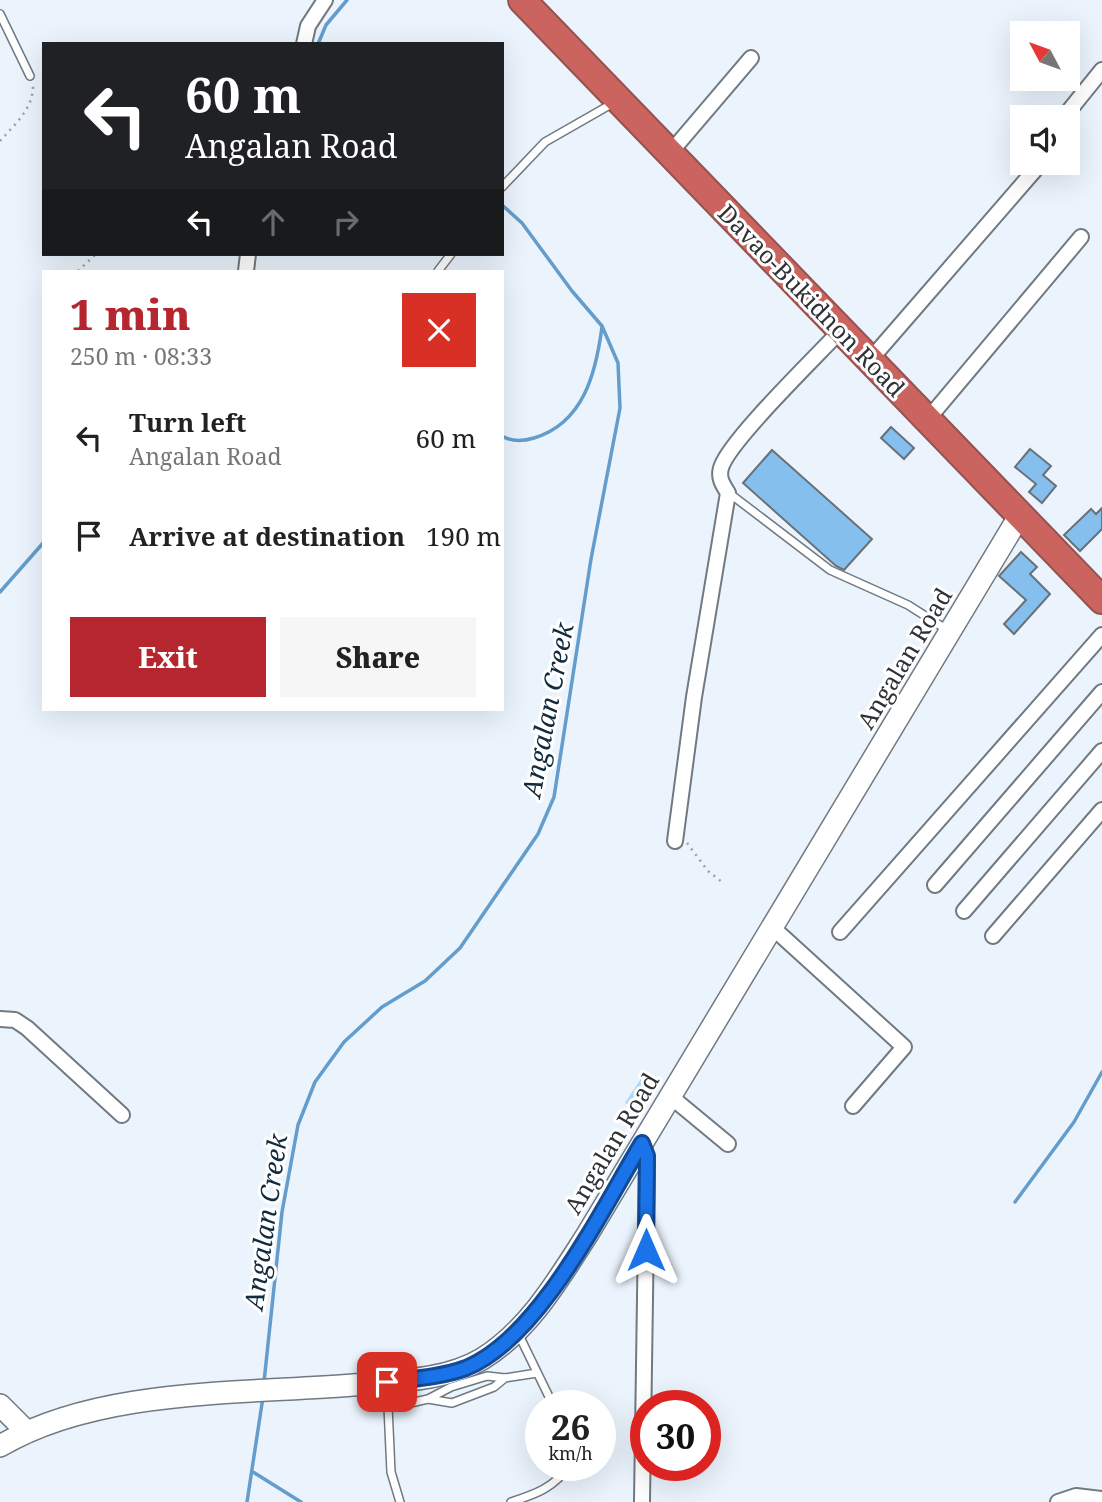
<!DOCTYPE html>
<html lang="en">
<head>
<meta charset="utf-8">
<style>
  :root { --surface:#fff; --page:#f6f6f6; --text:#222; --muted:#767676; --accent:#b6262f }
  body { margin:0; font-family:"Noto Serif",serif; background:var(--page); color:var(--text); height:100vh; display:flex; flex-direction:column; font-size:26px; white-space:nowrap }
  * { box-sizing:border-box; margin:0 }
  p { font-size:23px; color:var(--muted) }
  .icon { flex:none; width:38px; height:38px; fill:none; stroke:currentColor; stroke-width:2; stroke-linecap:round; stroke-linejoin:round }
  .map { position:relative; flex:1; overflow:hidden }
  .sheet { position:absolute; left:42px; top:270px; width:462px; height:441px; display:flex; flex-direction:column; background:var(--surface); border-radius:0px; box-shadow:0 7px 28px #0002 }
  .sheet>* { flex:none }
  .guide { position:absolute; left:42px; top:42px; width:462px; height:214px; border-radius:0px; box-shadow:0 7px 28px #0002; background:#202124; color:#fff; overflow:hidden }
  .needle { width:46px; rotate:311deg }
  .buttons { position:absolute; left:1010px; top:21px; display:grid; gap:14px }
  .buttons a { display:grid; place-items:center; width:70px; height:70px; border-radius:0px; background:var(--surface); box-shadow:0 7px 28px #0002; font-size:35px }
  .speed { position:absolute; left:525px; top:1390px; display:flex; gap:14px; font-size:35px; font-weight:700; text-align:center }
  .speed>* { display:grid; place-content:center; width:91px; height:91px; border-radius:50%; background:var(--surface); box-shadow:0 7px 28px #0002; line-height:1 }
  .speed small { font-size:18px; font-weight:400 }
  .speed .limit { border:10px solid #d22; background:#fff; color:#111 }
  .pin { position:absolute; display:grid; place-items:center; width:60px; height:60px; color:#fff; margin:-30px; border-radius:14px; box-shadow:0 4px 10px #0006 }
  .me { position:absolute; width:77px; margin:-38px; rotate:0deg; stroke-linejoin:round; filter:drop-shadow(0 0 5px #0008) }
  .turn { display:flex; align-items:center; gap:24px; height:147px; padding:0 28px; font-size:32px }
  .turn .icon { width:91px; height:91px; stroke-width:2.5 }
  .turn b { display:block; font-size:49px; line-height:60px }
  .lanes { display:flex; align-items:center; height:66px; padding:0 28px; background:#0003; justify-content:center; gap:35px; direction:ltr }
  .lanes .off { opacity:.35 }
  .round { display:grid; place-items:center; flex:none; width:74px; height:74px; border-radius:0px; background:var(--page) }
  .head { display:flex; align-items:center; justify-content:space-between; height:119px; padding:0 28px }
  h1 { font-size:42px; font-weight:800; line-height:52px; color:var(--accent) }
  .primary-button { display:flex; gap:14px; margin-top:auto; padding:14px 28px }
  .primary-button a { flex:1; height:80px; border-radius:0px; background:var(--accent); color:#fff; font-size:28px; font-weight:800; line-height:80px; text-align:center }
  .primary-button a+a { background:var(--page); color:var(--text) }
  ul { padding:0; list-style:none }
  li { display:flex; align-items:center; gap:21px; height:98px; padding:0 28px }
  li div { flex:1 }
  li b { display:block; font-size:26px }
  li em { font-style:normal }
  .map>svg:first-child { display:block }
  .green { fill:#abd7fb }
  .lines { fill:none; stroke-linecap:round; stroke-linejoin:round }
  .stream { stroke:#649dcb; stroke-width:3.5 }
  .building { fill:#84bfee; stroke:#687078; stroke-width:2 }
  .lane-casing { stroke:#717981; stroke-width:10 }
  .street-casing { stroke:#717981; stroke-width:18 }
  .secondary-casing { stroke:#717981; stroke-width:24 }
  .highway-casing { stroke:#945251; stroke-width:30 }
  .path { stroke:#99a0a7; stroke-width:2.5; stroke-dasharray:2 5; stroke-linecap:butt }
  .lane { stroke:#fff; stroke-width:7 }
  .street { stroke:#fff; stroke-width:14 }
  .secondary { stroke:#fff; stroke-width:21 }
  .highway { stroke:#cb635f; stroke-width:26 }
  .route-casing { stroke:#114b97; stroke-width:18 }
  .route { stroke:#1a73e8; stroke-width:12 }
  .labels { text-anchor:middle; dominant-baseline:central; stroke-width:6; stroke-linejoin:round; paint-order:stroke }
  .street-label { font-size:24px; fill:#2f3336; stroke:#fff }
  .water-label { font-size:26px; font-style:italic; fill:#112b3f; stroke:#fff }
</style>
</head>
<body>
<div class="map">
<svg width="1102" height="1502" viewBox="0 0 1102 1502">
  <rect width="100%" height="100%" fill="#ebf4fd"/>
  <path class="green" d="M646,1071L660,1080L640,1112L625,1103Z"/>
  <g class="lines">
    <path class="stream" d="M318,44L326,25L347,0
      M502,436C512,442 524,441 534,438C584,423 596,372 602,327
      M0,592L44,542
      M1015,1202L1074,1122L1102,1072
      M264,1382L282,1212L298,1125L315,1082L344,1042L382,1007L425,981L460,948L538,834L554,797L591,559L620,408L618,363L602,326L572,291L522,223L502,205
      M253,1472L301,1502
      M247,1502L263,1397"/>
  </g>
  <path class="building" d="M891,427L914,448L904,459L881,438Z
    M1030,449L1051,466L1043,475L1056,486L1042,503L1029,492L1036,484L1015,467Z
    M772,450L872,539L844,570L836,566L743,483Z
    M1102,508V529L1080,551L1064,535L1091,509L1096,514Z
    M1021,552L1037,567L1030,574L1050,594L1014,634L1004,624L1026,600L999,576Z"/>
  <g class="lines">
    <g class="lane-casing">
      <path id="lane" d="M0,14L30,76
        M502,187L545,142L615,102
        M438,271L451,254
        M729,493L830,570L908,605L949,631
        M518,1333L553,1405
        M387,1385L391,1472L400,1502
        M428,1399L452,1403L494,1387L505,1378
        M388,1408L428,1399L451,1387L487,1376L505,1378L537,1373
        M511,1502C533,1495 557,1487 568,1465"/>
    </g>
    <g class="street-casing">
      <path id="street" d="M304,44L308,26L325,0
        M1064,117L1102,70
        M670,153L751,58
        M246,271L248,254
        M870,360L1041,163
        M928,419L1081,237
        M675,841L694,697L728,493C723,485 718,478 721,468C728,442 818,355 841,330
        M935,885L1102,692
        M964,911L1102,751
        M772,927L904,1047L853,1106
        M840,932L1102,635
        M993,936L1102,810
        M0,1019L15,1020L27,1028L122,1115
        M670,1096L728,1144
        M642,1502L647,1162L642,1143
        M1058,1502L1076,1496L1102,1499"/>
    </g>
    <g class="secondary-casing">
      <path id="secondary" d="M0,1405L27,1432
        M0,1446C98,1388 242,1394 353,1385C395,1381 445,1381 482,1359C529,1330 558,1280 587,1235L1020,515"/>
    </g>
    <g class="highway-casing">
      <path id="highway" d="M522,0L1102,600"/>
    </g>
    <path class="path" d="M0,141C15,124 33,109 33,86
      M78,271L96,254
      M687,843L708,871L722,882"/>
    <use href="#lane" class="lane"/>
    <use href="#street" class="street"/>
    <use href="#secondary" class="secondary"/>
    <use href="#highway" class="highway"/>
  </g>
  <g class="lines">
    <g class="route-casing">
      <path id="route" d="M387,1382C412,1379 442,1377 466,1368C540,1338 602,1209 642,1143L647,1156L646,1250"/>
    </g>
    <use href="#route" class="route"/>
  </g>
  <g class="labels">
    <g class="street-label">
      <text transform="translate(812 300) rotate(46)">Davao-Bukidnon Road</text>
      <text transform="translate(904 658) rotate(-59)">Angalan Road</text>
      <text transform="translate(611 1143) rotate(-59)">Angalan Road</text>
    </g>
    <g class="water-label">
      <text transform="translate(547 710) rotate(-79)">Angalan Creek</text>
      <text transform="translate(265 1222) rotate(-82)">Angalan Creek</text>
    </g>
  </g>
</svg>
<div class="buttons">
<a><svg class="needle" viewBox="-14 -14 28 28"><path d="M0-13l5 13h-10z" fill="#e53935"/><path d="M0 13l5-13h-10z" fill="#767676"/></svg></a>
<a><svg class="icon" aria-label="sound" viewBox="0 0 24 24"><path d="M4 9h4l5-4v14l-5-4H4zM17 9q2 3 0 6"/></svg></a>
</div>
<div class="speed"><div>26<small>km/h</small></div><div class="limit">30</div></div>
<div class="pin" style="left:387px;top:1382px;background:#d93025"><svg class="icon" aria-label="arrive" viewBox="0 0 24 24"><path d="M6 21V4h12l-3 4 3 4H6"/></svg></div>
<svg class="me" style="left:646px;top:1250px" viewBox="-20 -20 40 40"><path d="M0-17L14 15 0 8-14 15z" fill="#1a73e8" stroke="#fff" stroke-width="4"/></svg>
<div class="guide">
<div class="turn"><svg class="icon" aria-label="left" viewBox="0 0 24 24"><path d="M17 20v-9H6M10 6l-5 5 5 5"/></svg><div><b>60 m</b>Angalan Road</div></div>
<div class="lanes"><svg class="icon" aria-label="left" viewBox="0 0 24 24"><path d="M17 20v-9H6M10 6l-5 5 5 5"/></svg><svg class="icon off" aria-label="ahead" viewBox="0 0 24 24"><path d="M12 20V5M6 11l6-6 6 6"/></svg><svg class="icon off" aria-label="right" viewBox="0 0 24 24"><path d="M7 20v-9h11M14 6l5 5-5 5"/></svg></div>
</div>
<section class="sheet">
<div class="head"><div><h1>1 min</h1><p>250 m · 08:33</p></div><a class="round" style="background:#d93025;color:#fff"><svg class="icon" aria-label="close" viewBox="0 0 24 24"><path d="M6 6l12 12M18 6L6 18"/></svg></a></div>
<ul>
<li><svg class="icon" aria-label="left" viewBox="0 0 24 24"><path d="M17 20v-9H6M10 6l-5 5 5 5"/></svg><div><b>Turn left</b><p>Angalan Road</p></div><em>60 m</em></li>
<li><svg class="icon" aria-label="arrive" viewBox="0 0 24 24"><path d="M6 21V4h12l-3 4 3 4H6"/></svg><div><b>Arrive at destination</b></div><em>190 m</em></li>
</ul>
<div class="primary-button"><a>Exit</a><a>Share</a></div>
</section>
</div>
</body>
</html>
